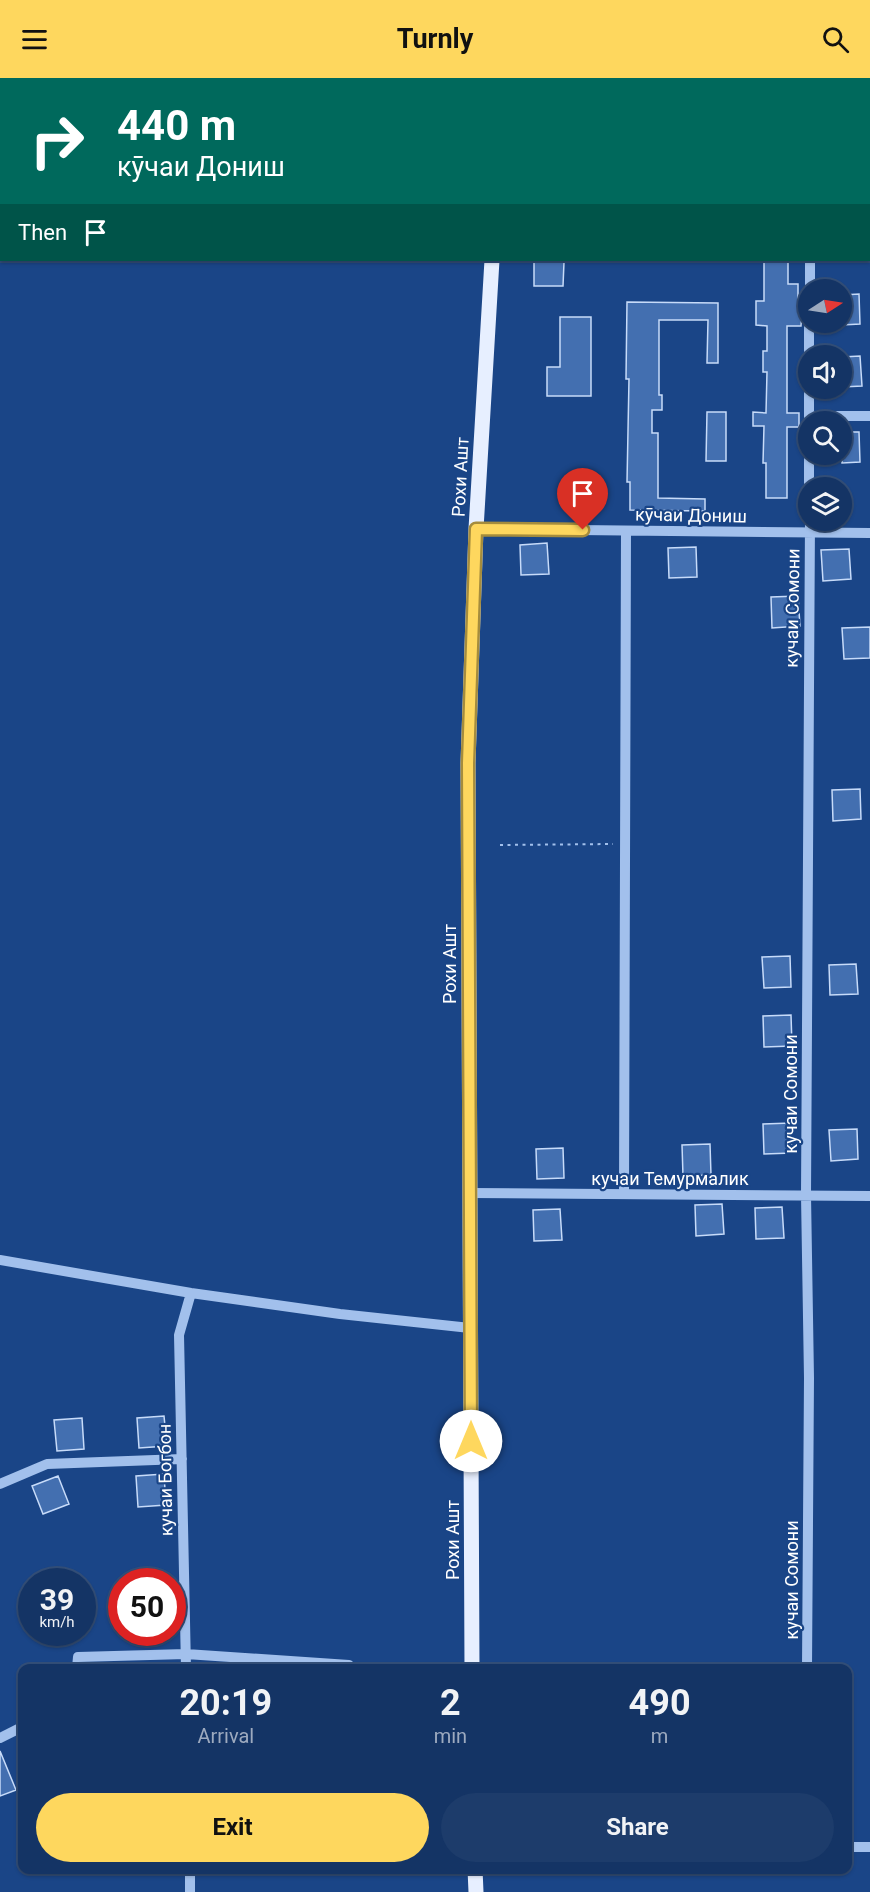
<!DOCTYPE html>
<html lang="en">
<head>
<meta charset="utf-8">
<style>
  :root { --surface:#143465; --page:#1d3c6b; --text:#f1f3f6; --muted:#9daabf; --line:#334f79; --accent:#fed75e }
  body { margin:0; font-family:Roboto,sans-serif; background:var(--page); color:var(--text); height:100vh; display:flex; flex-direction:column; font-size:22px; white-space:nowrap }
  * { box-sizing:border-box; margin:0 }
  p { font-size:20px; color:var(--muted) }
  .icon { flex:none; width:33px; height:33px; fill:none; stroke:currentColor; stroke-width:2; stroke-linecap:round; stroke-linejoin:round }
  .map { position:relative; flex:1; overflow:hidden }
  .side { position:absolute; left:18px; top:1586px; width:834px; height:210px; display:flex; flex-direction:column; background:var(--surface); border-radius:12px; box-shadow:0 2px 4px #0004,0 0 0 2px var(--line) }
  .side>* { flex:none }
  .hud { position:absolute; left:0px; top:0px; width:870px; height:183px; box-shadow:0 2px 4px #0004,0 0 0 2px var(--line); background:#00695c; color:#fff; overflow:hidden }
  .needle { width:39px; rotate:78deg }
  .tools { position:absolute; left:798px; top:201px; display:grid; gap:12px }
  .tools a { display:grid; place-items:center; width:54px; height:54px; border-radius:50%; background:var(--surface); box-shadow:0 2px 4px #0004,0 0 0 2px var(--line); font-size:30px }
  .speed { position:absolute; left:18px; top:1490px; display:flex; gap:12px; font-size:30px; font-weight:700; text-align:center }
  .speed>* { display:grid; place-content:center; width:78px; height:78px; border-radius:50%; background:var(--surface); box-shadow:0 2px 4px #0004,0 0 0 2px var(--line); line-height:1 }
  .speed small { font-size:15px; font-weight:400 }
  .speed .limit { border:9px solid #d22; background:#fff; color:#111 }
  .pin { position:absolute; display:grid; place-items:center; width:51px; height:51px; color:#fff; margin:-62px -26px; border-radius:50% 50% 50% 0; rotate:-45deg; box-shadow:0 0 6px #0007 }
  .pin .icon { rotate:45deg }
  .me { position:absolute; width:66px; margin:-33px; rotate:0deg; stroke-linejoin:round; filter:drop-shadow(0 0 4px #0008) }
  .turn { display:flex; align-items:center; gap:21px; height:126px; padding:0 18px; font-size:27px }
  .turn .icon { width:78px; height:78px; stroke-width:2.5 }
  .turn b { display:block; font-size:42px; line-height:51px }
  .then { display:flex; align-items:center; height:57px; padding:0 18px; background:#0003; gap:12px; font-size:22px }
  .eta { display:flex; justify-content:space-evenly; align-items:center; height:102px; text-align:center }
  .eta b { font-size:36px; font-weight:700; line-height:42px }
  .cta { display:flex; gap:12px; margin-top:auto; padding:12px 18px }
  .cta a { flex:1; height:69px; border-radius:36px; background:var(--accent); color:#111; font-size:24px; font-weight:700; line-height:69px; text-align:center }
  .cta a+a { background:var(--page); color:var(--text) }
  header { display:flex; justify-content:space-between; align-items:center; height:78px; padding:0 18px; background:var(--accent); color:#111; font-size:27px; font-weight:700 }
  .map>svg:first-child { display:block }
  .building { fill:#436fb0; stroke:#c7dbf9; stroke-width:1.5 }
  .lines { fill:none; stroke-linecap:round; stroke-linejoin:round }
  .path { stroke:#a2c0ec; stroke-width:2; stroke-dasharray:3 4.5; stroke-linecap:butt }
  .minor { stroke:#a2c0ec; stroke-width:10 }
  .major { stroke:#e7efff; stroke-width:15 }
  .route-casing { stroke:#a58c3d; stroke-width:15 }
  .route { stroke:#fed75e; stroke-width:10 }
  .labels { text-anchor:middle; dominant-baseline:central; stroke-width:4.5; stroke-linejoin:round; paint-order:stroke }
  .street-label { font-size:18px; fill:#fff; stroke:#1a4587 }
</style>
</head>
<body>
<header><svg class="icon" aria-label="menu" viewBox="0 0 24 24"><path d="M4 6h16M4 12h16M4 18h16"/></svg>Turnly<svg class="icon" aria-label="search" viewBox="0 0 24 24"><circle cx="10" cy="10" r="6"/><path d="M15 15l6 6"/></svg></header>
<div class="map">
<svg width="870" height="1814" viewBox="0 0 870 1814">
  <rect width="100%" height="100%" fill="#1a4587"/>
  <path class="building" d="M764,182H788V206H798V233H802L801,248H787V335H799V349H787V420H766V385H763L764,348H753V334L766,335L767,294H763V273H767V248L756,247V223H764Z
    M534,184H564L563,208H534Z
    M859,216L860,246L842,247V217Z
    M627,224L718,225V285H707L708,242H659V317H662V332H652V355H658V420L705,421V433L630,432V404H627L629,301H626Z
    M560,239H591V318H547V289H560Z
    M860,278L862,308L842,309V279Z
    M707,334H726V383H706Z
    M842,354H859L860,384L842,385Z
    M547,465L549,496L521,497L520,467Z
    M696,469L697,499L669,500L668,470Z
    M849,471L851,501L823,503L821,472Z
    M798,518L800,548L772,550L771,519Z
    M870,549V580L844,581L842,550Z
    M860,711L861,741L833,743L832,712Z
    M790,878L791,909L764,910L762,879Z
    M856,886L858,916L830,917L829,887Z
    M791,937L792,968L764,969L763,938Z
    M791,1045L792,1075L764,1076L763,1046Z
    M857,1051L858,1081L831,1083L829,1052Z
    M710,1066L711,1097L683,1098L682,1067Z
    M563,1070L564,1100L537,1101L536,1071Z
    M722,1126L724,1156L696,1158L695,1127Z
    M782,1129L784,1160L756,1161L755,1130Z
    M560,1131L562,1162L534,1163L533,1132Z
    M164,1338L167,1368L139,1370L137,1340Z
    M82,1340L84,1371L57,1373L54,1342Z
    M164,1396L166,1427L138,1429L136,1398Z
    M58,1398L69,1426L43,1436L32,1408Z
    M0,1673L16,1712L0,1718Z"/>
  <g class="lines">
    <path class="path" d="M500,767L613,766"/>
    <path class="minor" d="M809,0V2
      M868,138H870
      M810,212V182
      M809,278V244
      M809,338H870
      M809,343V310
      M809,376V410
      M476,451L870,455
      M470,1115L870,1118
      M624,1116L626,453
      M0,1182L191,1215L340,1236L470,1250
      M0,1406L47,1386L182,1381
      M77,1590L78,1579L186,1576L349,1587
      M186,1590L179,1257L191,1215
      M807,1590L809,1300L806,1117L810,442
      M0,1660L22,1649
      M848,1769H870
      M190,1791V1814"/>
    <path class="major" d="M503,2V0
      M472,1590L468,685L476,451L492,182
      M475,1791L476,1814"/>
  </g>
  <g class="lines">
    <g class="route-casing">
      <path id="route" d="M471,1363L468,685L476,451L583,452"/>
    </g>
    <use href="#route" class="route"/>
  </g>
  <g class="labels">
    <g class="street-label">
      <text transform="translate(460 399) rotate(-87)">Рохи Ашт</text>
      <text transform="translate(691 437) rotate(1)">кӯчаи Дониш</text>
      <text transform="translate(792 530) rotate(-89)">кучаи Сомони</text>
      <text transform="translate(449 886) rotate(-90)">Рохи Ашт</text>
      <text transform="translate(790 1016) rotate(-90)">кучаи Сомони</text>
      <text x="670" y="1100">кучаи Темурмалик</text>
      <text transform="translate(165 1402) rotate(-91)">кучаи Богбон</text>
      <text transform="translate(452 1462) rotate(-90)">Рохи Ашт</text>
      <text transform="translate(791 1502) rotate(-90)">кучаи Сомони</text>
    </g>
  </g>
</svg>
<div class="tools">
<a><svg class="needle" viewBox="-14 -14 28 28"><path d="M0-13l5 13h-10z" fill="#e53935"/><path d="M0 13l5-13h-10z" fill="#9daabf"/></svg></a>
<a><svg class="icon" aria-label="sound" viewBox="0 0 24 24"><path d="M4 9h4l5-4v14l-5-4H4zM17 9q2 3 0 6"/></svg></a>
<a><svg class="icon" aria-label="search" viewBox="0 0 24 24"><circle cx="10" cy="10" r="6"/><path d="M15 15l6 6"/></svg></a>
<a><svg class="icon" aria-label="layers" viewBox="0 0 24 24"><path d="M12 4l9 5-9 5-9-5zM3 14l9 5 9-5"/></svg></a>
</div>
<div class="speed"><div>39<small>km/h</small></div><div class="limit">50</div></div>
<div class="pin" style="left:583px;top:452px;background:#d93025"><svg class="icon" aria-label="arrive" viewBox="0 0 24 24"><path d="M6 21V4h12l-3 4 3 4H6"/></svg></div>
<svg class="me" style="left:471px;top:1363px" viewBox="-20 -20 40 40"><circle r="19" fill="#fff"/><path d="M0-13L10 11 0 6-10 11z" fill="#fed75e"/></svg>
<div class="hud">
<div class="turn"><svg class="icon" aria-label="right" viewBox="0 0 24 24"><path d="M7 20v-9h11M14 6l5 5-5 5"/></svg><div><b>440 m</b>кӯчаи Дониш</div></div>
<div class="then">Then<svg class="icon" aria-label="arrive" viewBox="0 0 24 24"><path d="M6 21V4h12l-3 4 3 4H6"/></svg></div>
</div>
<section class="side">
<div class="eta">
<div><b>20:19</b><p>Arrival</p></div>
<div><b>2</b><p>min</p></div>
<div><b>490</b><p>m</p></div>
</div>
<div class="cta"><a>Exit</a><a>Share</a></div>
</section>
</div>
</body>
</html>
